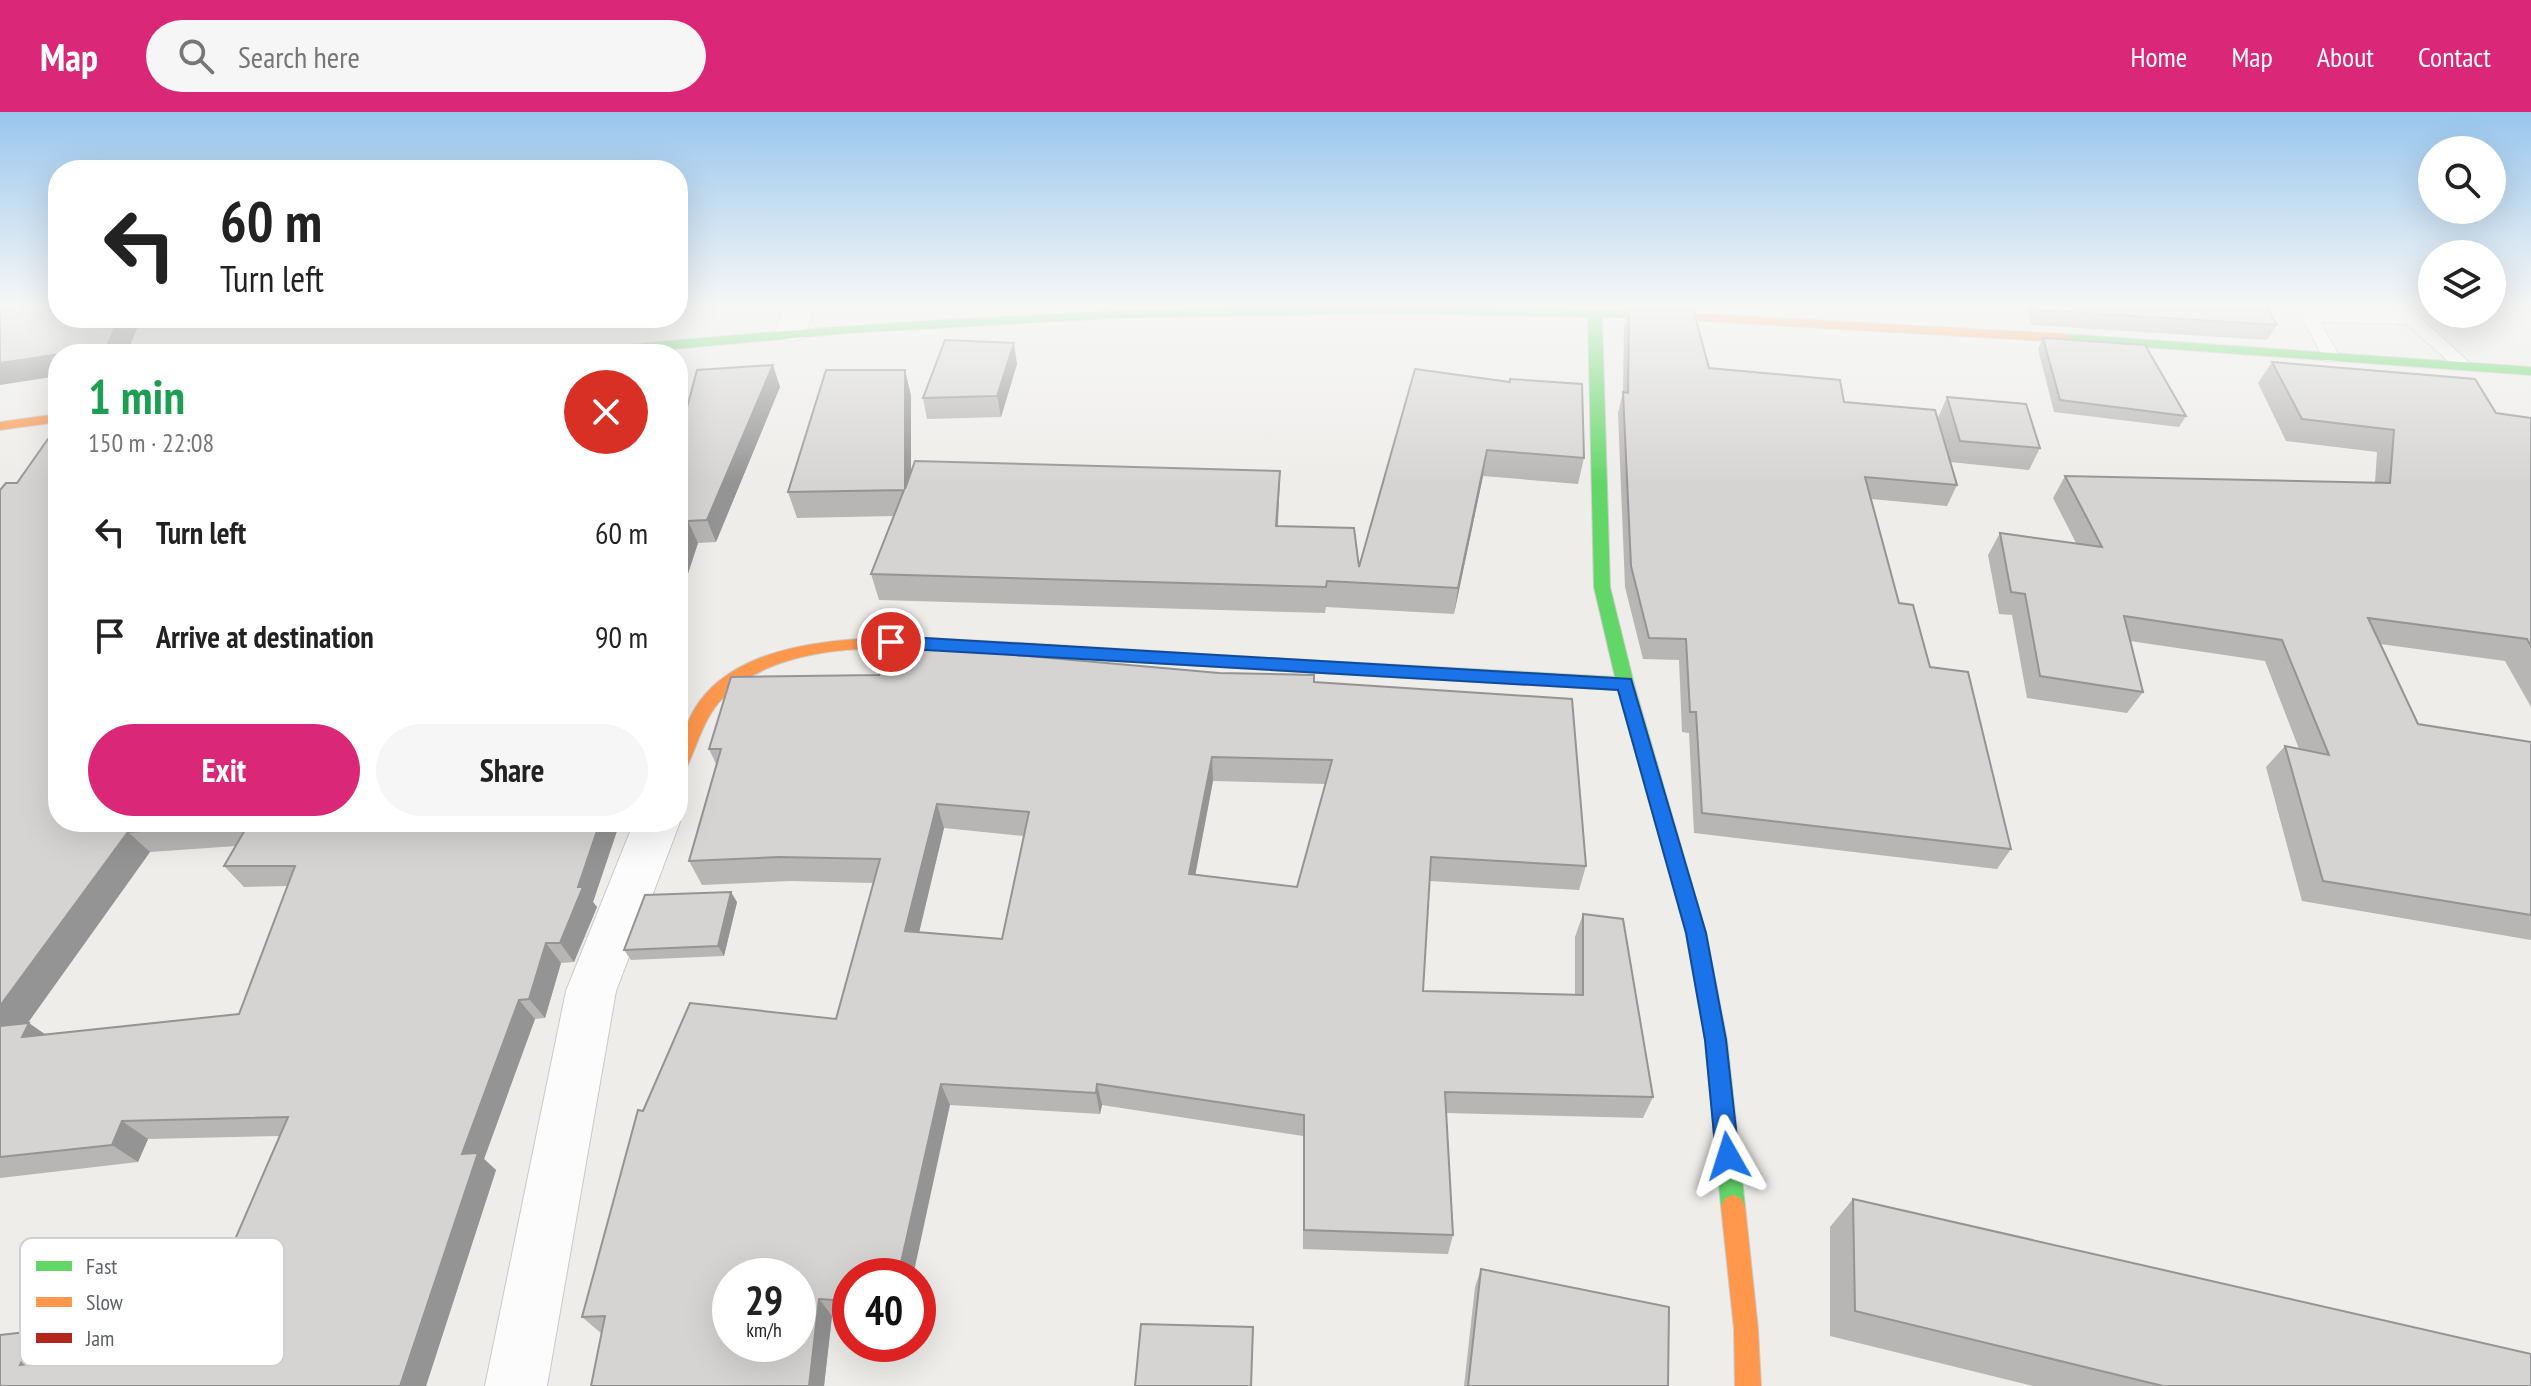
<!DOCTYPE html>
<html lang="en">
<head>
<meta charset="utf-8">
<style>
  :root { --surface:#fff; --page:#f6f6f6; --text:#222; --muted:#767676; --accent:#db2777 }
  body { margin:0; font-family:"PT Sans Narrow",sans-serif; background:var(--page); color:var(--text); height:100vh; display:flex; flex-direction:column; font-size:30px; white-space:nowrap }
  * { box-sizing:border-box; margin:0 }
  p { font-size:26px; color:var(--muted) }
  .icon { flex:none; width:44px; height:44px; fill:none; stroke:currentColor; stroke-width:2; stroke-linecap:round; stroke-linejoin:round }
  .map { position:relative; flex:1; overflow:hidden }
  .drawer { position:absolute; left:48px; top:232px; width:640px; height:488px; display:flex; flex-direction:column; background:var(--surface); border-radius:32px; box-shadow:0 8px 32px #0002 }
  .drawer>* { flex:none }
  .guide { position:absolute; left:48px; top:48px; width:640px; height:168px; border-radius:32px; box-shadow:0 8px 32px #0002; background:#fff; color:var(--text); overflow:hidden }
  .buttons { position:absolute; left:2418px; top:24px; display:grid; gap:16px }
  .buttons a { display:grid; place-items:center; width:88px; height:88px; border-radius:50%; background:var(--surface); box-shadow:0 8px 32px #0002; font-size:40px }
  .speed { position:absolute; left:712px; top:1146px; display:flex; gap:16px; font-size:40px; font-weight:700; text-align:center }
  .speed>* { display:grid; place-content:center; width:104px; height:104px; border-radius:50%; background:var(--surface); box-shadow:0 8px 32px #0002; line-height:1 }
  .speed small { font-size:20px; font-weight:400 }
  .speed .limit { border:12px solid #d22; background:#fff; color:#111 }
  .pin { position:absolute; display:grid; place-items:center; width:68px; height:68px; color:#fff; margin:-34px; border:4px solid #fff; border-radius:50%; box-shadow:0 2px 8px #0007 }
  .me { position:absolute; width:88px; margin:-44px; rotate:354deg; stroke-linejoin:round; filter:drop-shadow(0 0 6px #0008) }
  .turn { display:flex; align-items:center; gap:28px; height:168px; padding:0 40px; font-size:36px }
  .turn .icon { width:104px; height:104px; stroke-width:2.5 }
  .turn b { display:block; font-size:56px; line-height:68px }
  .round { display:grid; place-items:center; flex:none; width:84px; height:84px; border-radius:42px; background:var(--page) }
  .head { display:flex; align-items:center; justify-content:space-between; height:136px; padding:0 40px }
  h1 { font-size:48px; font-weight:600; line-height:60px; color:#1e9e55 }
  .action { display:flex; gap:16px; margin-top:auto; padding:16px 40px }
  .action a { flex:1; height:92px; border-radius:48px; background:var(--accent); color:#fff; font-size:32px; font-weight:600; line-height:92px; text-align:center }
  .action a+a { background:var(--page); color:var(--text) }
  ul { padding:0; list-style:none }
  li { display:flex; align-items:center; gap:24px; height:104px; padding:0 40px }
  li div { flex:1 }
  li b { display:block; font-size:30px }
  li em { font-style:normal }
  header { display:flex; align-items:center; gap:48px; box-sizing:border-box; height:112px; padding:0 40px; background:var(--accent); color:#fff }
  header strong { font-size:38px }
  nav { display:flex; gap:44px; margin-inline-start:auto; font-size:28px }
  .search { width:560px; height:72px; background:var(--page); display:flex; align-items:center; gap:20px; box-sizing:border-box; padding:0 28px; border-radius:44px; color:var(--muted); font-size:30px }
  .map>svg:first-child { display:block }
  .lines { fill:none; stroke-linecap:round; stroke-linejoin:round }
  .lane-casing { stroke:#c9c9c9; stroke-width:2 }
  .street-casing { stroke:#c9c9c9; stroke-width:2 }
  .fast-casing { stroke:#cbcbcb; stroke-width:2 }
  .slow-casing { stroke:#cbcbcb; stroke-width:2 }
  .jam-casing { stroke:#cbcbcb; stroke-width:2 }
  .lane { fill:#fcfcfc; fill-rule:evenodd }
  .street { fill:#fcfcfc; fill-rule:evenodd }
  .fast { fill:#63d668; fill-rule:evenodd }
  .slow { fill:#ff974d; fill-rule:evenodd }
  .jam { fill:#b3261e; fill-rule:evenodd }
  .wall { fill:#b7b6b5; fill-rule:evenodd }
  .shaded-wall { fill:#959494 }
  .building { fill:#d5d4d3; stroke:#959494; stroke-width:2; fill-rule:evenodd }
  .route { fill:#1a73e8; stroke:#114b97; stroke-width:2 }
  .key { fill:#fff; stroke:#cfd0d1; stroke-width:2 }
  .key-label { font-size:22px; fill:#5f6367 }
</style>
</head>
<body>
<header>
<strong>Map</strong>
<div class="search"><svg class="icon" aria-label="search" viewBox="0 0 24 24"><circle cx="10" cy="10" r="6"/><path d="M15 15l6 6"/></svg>Search here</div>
<nav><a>Home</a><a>Map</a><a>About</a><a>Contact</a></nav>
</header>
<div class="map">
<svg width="2531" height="1274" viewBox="0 0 2531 1274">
  <rect width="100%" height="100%" fill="#eeedea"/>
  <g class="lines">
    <g class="lane-casing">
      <path id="lane" d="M2295,192H2311L2314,199L2395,201L2392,197L2395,193H2407L2473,254L2470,258H2458L2407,212L2320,210L2340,245L2337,249H2325Z"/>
    </g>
    <g class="street-casing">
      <path id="street" d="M784,192H816L804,226L792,229L780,226L776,219Z
        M678,706L680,710L616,879L547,1274H485L566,879L634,710H678Z"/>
    </g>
    <g class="fast-casing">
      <path id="fast" d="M1385,193L1654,199L1661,203L1654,207L1602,205L1610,475L1634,572L1706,821L1727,928L1745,1094L1741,1102L1733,1105L1725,1102L1721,1094L1705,928L1686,821L1618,578L1236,556L1227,550L1236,544L1615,565L1594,475L1588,205L1385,201L1116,206L848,221L619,242H573L580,238C848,210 1115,195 1385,193Z
        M2065,222L2531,255V263L2060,229L2058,226Z"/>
    </g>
    <g class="slow-casing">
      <path id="slow" d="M1654,199L2065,222L2072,226L2065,230L1649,206V200Z
        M58,302V310L0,318V310Z
        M906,525L1022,531L1030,537L1022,543C934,538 792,517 724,585C703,605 697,636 684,661L678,663C678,537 810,527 906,525Z
        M1733,1083L1741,1086L1745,1094L1758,1217L1761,1274H1735L1734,1217L1721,1094L1725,1086Z"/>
    </g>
    <g class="jam-casing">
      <path id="jam" d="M1022,531L1236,544L1245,550L1236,556L1022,543L1014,537Z"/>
    </g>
    <use href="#lane" class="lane"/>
    <use href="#street" class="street"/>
    <use href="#fast" class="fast"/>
    <use href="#slow" class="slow"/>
    <use href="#jam" class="jam"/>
  </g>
  <path class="wall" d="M2026,192H2265L2277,213L2267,228L2032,213Z
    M1629,195L1709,256L1844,290L1938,306L1947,285L2040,336L2029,358L1950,350L1957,373L1947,394L1871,387L1899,491L1930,555L2011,737L1997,757L1694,721L1689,621L1682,620L1679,548L1643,547L1625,475L1618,301L1623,280L1624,215Z
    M2043,226L2186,304L2179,315L2054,300L2038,237Z
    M2272,250L2496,301L2531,306V595L2505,549L2380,532L2418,612L2531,630V828L2302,789L2266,655L2285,634L2299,637L2265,549L2130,529L2143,580L2127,601L2027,586L2012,503L1999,502L1988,443L2000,421L2076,431L2053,386L2065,364L2375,371L2377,340L2286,329L2258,271Z
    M1017,252L1001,305L927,307L923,286Z
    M1415,257L1584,346L1578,372L1483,364L1454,502L1326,495L1325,501L879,488L871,462L894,404L797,406L788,380L905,258L911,284V360L1280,359L1278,414L1359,455Z
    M780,275L716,430L698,431L678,492V330Z
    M0,378L58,710H620L593,790L597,795L574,850L561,851L545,906L535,907L484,1047L496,1058L426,1274H0L35,1219L65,1233L58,1249L87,1251L185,1243L280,1024L148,1027L138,1050L0,1066ZM236,734L224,754L244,775L287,774L239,902L45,922L27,912L150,740Z
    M1314,570L1586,754L1579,778L1430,769L1423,879L1575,882V825L1583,802L1653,985L1643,1006L1446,1001L1453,1123L1448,1142L1303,1137V1024L1102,993L1100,1002L950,993L850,1164V1205L832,1204L824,1274H591L602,1222L582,1205L643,999L836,907L873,771L791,769L702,773L689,749L716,652L709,637ZM1213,669L1325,672L1297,775L1195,762ZM944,716L1024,724L1002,827L919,820Z
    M737,790L724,844L631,848L624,838Z
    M1853,1087L2531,1274H2033L1830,1224V1115Z
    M1481,1157L1668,1274H1464L1475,1175Z"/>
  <path class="shaded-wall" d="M119,206H141L127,242H60Z
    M1014,231L1017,252L1001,305L997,284Z
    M58,242V264L0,273V251Z
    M773,253L780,275L716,430L707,408Z
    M905,258L911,284V403L905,377Z
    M1487,338L1483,364L1454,502L1458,476Z
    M1280,359L1279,385L1276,440V414Z
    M688,409L698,431L678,492V441Z
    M1212,645L1213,669L1191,786L1189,762Z
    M937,692L944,716L914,842L905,819Z
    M600,710H620L593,790L597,795L574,850L560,831Z
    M128,720L150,740L12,933L0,925V894Z
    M731,780L737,790L724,844L718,834Z
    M546,831L561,851L545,906L529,887Z
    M519,888L535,907L484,1047L496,1058L426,1274H400L462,1042Z
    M29,911L56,930L22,925Z
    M941,972L950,993L913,1164H898Z
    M1097,972L1102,993L1100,1002L1096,981Z
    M122,1009L148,1027L138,1050L112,1033Z
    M819,1187L832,1204L824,1274H809Z
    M35,1219L65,1233L51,1267L20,1253Z
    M78,1247L107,1260L75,1252Z"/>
  <path class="building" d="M0,192H58V206H119L107,235L0,251Z
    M2037,192H2265L2277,213L2039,198Z
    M1629,195L1693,197L1709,256L1840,268L1844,290L1935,298L1957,373L1865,365L1899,491L1913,493L1930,555L1968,560L2011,737L1702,701L1696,600H1690L1686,527L1649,526L1631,454L1623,280L1628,281Z
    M2043,226L2145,233L2186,304L2060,288Z
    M945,228L1014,231L997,284L923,286Z
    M2272,250L2475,267L2496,301L2531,306V534L2527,527L2368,506L2418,612L2531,630V803L2323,769L2285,634L2329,643L2282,528L2124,504L2143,580L2040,564L2025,482L2011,480L2000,421L2102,435L2065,364L2390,371L2394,318L2302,307Z
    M773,253L707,408L688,409L678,441V330L697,258Z
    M1415,257L1510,270V267L1582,272L1584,346L1487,338L1458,476L1327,469L1326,475L871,462L904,378L788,380L826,258H905V377L915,349L1280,359L1276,414L1354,416L1359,455Z
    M1947,285L2026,292L2040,336L1960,329Z
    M58,326V710H600L578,775H583L560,831H546L529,887L519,888L462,1042L478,1041L400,1274H0V1223L35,1219L20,1253L78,1247L75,1252L185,1243L288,1005L122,1009L112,1033L0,1045V914L29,911L22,925L239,902L295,754H224L249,711L128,720L0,894V378L6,371H17L48,327Z
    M891,532L1219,561L1314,563V570L1572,587L1586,754L1431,745L1423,879L1583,883V802L1623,807L1653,985L1445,980L1453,1123L1304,1118V1003L1097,972L1096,981L941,972L898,1164H850V1189L819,1187L809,1274H591L605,1204L582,1205L638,998L643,999L690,891L836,907L880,747L779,745L689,749L721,637H709L731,565L879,563ZM1212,645L1332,648L1297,775L1189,762ZM937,692L1029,700L1002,827L905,819ZM730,1164H798V1232H730Z
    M731,780L718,834L624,838L645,783Z
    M1853,1087L2531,1242V1274H2163L1855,1199Z
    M1481,1157L1669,1195L1668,1274H1468Z
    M1141,1212L1253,1215L1251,1274H1135Z"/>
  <linearGradient id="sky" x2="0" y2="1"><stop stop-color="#98c6ed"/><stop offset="0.52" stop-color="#f7f7f6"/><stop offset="1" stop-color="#f7f7f6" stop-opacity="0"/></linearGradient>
  <rect width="2531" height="371" fill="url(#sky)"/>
  <path class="route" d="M891,524L1631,567L1706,821L1726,928L1739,1044L1736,1051L1728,1054L1720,1051L1716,1044L1705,928L1686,821L1618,578L891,536L882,530Z"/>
  <rect x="20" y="1126" width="264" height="128" rx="12" class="key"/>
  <rect x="36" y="1149" width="36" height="10" fill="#63d668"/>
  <rect x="36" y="1185" width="36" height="10" fill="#ff974d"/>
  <rect x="36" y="1221" width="36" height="10" fill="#b3261e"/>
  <g class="key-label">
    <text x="86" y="1162">Fast</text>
    <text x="86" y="1198">Slow</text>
    <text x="86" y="1234">Jam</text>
  </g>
</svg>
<div class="buttons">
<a><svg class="icon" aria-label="search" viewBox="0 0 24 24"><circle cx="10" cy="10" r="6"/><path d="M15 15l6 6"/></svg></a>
<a><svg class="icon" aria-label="layers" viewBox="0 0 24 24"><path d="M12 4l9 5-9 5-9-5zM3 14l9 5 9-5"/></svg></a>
</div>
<div class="speed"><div>29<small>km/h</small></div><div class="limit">40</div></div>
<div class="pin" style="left:891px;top:530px;background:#d93025"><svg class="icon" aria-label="arrive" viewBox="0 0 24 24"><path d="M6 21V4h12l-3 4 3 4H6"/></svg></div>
<svg class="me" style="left:1728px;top:1044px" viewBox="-20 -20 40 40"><path d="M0-17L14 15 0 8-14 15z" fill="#1a73e8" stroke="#fff" stroke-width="4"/></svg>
<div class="guide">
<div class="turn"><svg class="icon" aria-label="left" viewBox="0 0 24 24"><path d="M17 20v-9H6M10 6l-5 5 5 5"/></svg><div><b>60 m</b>Turn left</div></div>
</div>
<section class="drawer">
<div class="head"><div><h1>1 min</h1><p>150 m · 22:08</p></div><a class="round" style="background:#d93025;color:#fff"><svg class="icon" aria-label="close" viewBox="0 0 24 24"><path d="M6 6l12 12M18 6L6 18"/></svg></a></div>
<ul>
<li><svg class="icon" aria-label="left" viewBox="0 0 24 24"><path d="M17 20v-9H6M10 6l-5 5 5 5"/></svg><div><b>Turn left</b></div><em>60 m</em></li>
<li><svg class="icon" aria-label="arrive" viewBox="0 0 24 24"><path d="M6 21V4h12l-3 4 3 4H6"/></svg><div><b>Arrive at destination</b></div><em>90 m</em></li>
</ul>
<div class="action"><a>Exit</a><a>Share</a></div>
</section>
</div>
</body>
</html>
